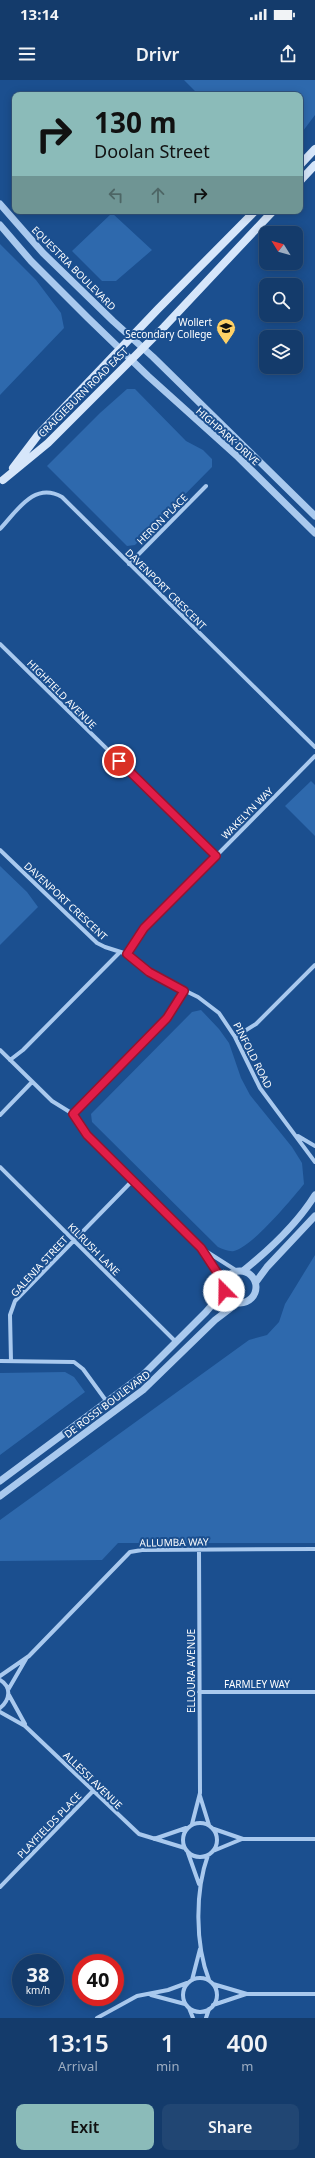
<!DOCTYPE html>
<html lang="en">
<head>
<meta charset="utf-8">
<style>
  :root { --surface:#143b6b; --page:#214673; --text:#f1f3f6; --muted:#9dadc1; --line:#33557e; --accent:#8bbbb9 }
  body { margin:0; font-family:"Noto Sans",sans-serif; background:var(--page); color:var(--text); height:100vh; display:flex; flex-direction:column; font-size:15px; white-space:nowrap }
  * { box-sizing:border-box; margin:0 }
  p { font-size:13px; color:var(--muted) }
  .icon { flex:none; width:22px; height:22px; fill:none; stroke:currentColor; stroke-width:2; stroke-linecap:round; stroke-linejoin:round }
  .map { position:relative; height:1938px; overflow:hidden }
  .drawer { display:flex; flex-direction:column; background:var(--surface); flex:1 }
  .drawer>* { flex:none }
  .top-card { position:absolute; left:12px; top:12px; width:291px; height:122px; border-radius:8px; box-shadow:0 2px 10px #0003,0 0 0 1px var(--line); background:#8bbbb9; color:#111; overflow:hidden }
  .needle { width:26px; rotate:307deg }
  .buttons { position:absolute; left:259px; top:146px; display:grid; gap:8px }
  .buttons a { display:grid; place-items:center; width:44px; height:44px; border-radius:8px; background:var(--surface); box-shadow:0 2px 10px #0003,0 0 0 1px var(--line); font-size:20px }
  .speed { position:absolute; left:12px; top:1874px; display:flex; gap:8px; font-size:20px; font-weight:700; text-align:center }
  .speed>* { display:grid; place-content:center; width:52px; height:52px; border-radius:50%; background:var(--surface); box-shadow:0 2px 10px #0003,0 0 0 1px var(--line); line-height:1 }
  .speed small { font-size:10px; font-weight:400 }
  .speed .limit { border:6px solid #d22; background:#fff; color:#111 }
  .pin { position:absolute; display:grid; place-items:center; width:34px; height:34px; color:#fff; margin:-17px; border:2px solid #fff; border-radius:50%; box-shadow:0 1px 4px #0007 }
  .me { position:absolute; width:44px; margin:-22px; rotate:338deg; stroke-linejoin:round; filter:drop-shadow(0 0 3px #0008) }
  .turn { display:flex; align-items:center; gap:14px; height:84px; padding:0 16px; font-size:18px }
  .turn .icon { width:52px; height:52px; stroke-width:2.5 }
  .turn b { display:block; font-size:28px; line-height:34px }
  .lanes { display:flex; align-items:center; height:38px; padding:0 16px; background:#0003; justify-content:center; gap:20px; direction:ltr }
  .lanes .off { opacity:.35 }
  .eta { display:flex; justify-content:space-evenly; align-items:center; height:68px; text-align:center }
  .eta b { font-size:24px; font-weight:600; line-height:28px }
  .button { display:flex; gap:8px; margin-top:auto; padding:8px 16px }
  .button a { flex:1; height:46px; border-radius:8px; background:var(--accent); color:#111; font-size:16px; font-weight:600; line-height:46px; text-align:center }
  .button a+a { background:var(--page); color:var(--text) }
  .status { display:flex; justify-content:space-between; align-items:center; height:28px; padding:0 20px; background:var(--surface); direction:ltr }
  .status svg { height:11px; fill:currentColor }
  header { display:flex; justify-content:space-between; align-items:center; height:52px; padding:0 16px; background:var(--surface); font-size:18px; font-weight:600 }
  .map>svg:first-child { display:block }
  .green { fill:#2e69ad }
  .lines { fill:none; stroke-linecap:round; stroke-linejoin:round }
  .minor { stroke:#a9c9ee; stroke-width:4 }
  .tertiary { stroke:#a9c9ee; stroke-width:7 }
  .secondary { stroke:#d6e6fa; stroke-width:8 }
  .route-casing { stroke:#92132f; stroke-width:10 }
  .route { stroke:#e11d48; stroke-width:7 }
  .labels { text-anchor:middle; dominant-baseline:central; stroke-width:4; stroke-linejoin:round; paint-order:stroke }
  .street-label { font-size:10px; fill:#fff; stroke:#1b4f8f }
  .poi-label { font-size:10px; fill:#fff; stroke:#1b4f8f; text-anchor:end }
</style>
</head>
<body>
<div class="status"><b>13:14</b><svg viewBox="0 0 49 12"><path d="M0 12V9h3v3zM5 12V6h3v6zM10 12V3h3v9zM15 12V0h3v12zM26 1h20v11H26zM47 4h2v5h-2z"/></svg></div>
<header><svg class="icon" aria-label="menu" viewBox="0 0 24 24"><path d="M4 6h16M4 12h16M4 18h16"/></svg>Drivr<svg class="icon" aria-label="share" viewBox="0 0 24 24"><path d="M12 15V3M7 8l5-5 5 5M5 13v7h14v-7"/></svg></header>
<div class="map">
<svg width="315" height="1938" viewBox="0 0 315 1938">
  <rect width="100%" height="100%" fill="#1b4f8f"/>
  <path class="green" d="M184,0H315V35L300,55V15H199Z
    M112,133L152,170L116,201H102L72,171Z
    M0,164L36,200L61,233L64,248L0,315Z
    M127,309H135L186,361L203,370L212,379V387L135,465L127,466L47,386L100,333Z
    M311,701L315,705V756L285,726Z
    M0,786L27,812L38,827L0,865Z
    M201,930L219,949L229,963L241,998L250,1015L292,1067L302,1083L304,1104C291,1120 252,1167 234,1171C229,1172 223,1169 218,1167L92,1042L91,1034L192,932Z
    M315,1175V1463H118L102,1480L0,1481V1440L249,1260L267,1255L279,1242L285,1224Z
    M65,1292L74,1297L85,1312L0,1375V1293Z"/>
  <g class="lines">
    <path class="minor" d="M0,449C17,431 34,401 62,417L315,667
      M129,484L206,406
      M0,564L216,776
      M0,770L97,863L105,867L127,874L149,893L198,917L219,933L235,957L260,1008L315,1082
      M127,874L144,849L315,676
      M235,957L256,944L315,885
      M0,970L52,1021L73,1034L87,1055L201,1168L237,1191
      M10,980L23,970L120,872
      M73,1034L167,938L184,911
      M0,1035L32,1002
      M298,1056L315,1066
      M0,1087L176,1262
      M202,1171L224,1203
      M0,1281L74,1282L83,1289L107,1322
      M11,1281L10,1235L15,1221L133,1100
      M0,1596L29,1576L130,1472L142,1470L315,1469
      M0,1600C12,1607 10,1620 0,1628
      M8,1610L26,1579
      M199,1612H315
      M9,1615L25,1644
      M0,1632L25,1646L139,1754L185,1768
      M200,1716L209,1745
      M183 1760a17 17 0 1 1 34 0a17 17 0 1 1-34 0Z
      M192,1744L200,1713L199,1470
      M214,1749L243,1759H315
      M154,1759L186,1748
      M213,1771L242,1759
      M188,1773L199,1804
      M208,1775C195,1811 195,1864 209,1900
      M0,1807L93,1711
      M183 1915a17 17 0 1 1 34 0a17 17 0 1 1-34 0Z
      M192,1900L200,1869
      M213,1904L247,1914H315
      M151,1915L185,1924
      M213,1925L246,1914
      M189,1928L193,1938
      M97,1938L137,1916L168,1910L187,1903
      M206,1938L209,1929"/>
    <path class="tertiary" d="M0,124L43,173L113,241L153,277L315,436
      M0,145L31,181L88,238L148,296L238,377L315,453
      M224 1207a16 16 0 1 1 32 0a16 16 0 1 1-32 0Z
      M243,1191C269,1170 297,1144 315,1115
      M256,1202L267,1187L315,1136
      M0,1401L144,1294L206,1232L224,1211
      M0,1416L143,1310L215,1240L236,1224"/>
    <path class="secondary" d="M300,85L315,69
      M300,101L315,85
      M13,388L38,355L158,229L255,131
      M3,400L48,363L164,247L273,131"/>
  </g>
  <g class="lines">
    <g class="route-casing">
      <path id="route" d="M119,681L216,776L144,848L127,874L149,892L184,911L167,938L73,1034L87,1055L201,1168L224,1203V1211"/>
    </g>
    <use href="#route" class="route"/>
  </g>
  <defs>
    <g id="school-pin" transform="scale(1)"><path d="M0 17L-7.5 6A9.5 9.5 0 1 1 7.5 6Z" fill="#ffd166" stroke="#1b4f8f"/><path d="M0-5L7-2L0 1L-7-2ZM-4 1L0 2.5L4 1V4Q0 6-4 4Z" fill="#111"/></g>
  </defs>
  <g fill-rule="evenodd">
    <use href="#school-pin" x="226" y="248"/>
  </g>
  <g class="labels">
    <g class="street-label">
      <text transform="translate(74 188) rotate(45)">EQUESTRIA BOULEVARD</text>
      <text transform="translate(83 312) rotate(-45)">CRAIGIEBURN ROAD EAST</text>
      <text transform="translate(228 356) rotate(42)">HIGHPARK DRIVE</text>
      <text transform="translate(162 439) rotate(-45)">HERON PLACE</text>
      <text transform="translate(166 509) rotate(45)">DAVENPORT CRESCENT</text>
      <text transform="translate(62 614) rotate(45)">HIGHFIELD AVENUE</text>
      <text transform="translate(247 733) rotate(-45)">WAKELYN WAY</text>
      <text transform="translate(66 821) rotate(43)">DAVENPORT CRESCENT</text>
      <text transform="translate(253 975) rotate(63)">PINFOLD ROAD</text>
      <text transform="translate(94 1169) rotate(45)">KILRUSH LANE</text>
      <text transform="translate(39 1186) rotate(-47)">GALENIA STREET</text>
      <text transform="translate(107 1324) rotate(-37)">DE ROSSI BOULEVARD</text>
      <text transform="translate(174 1462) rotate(-1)">ALLUMBA WAY</text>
      <text transform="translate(191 1591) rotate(-90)">ELLOURA AVENUE</text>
      <text x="257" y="1604">FARMLEY WAY</text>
      <text transform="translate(93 1700) rotate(44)">ALLESSI AVENUE</text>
      <text transform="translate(49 1745) rotate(-46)">PLAYFIELDS PLACE</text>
    </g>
    <g class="poi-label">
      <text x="212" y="242">Wollert<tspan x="212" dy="12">Secondary College</tspan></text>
    </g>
  </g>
</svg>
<div class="buttons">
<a><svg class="needle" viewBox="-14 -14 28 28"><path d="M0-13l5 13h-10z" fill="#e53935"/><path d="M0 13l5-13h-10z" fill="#9dadc1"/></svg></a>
<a><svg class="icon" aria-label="search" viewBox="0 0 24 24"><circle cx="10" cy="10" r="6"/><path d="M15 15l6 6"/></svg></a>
<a><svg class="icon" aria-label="layers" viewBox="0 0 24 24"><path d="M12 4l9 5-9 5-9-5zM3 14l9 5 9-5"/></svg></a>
</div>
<div class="speed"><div>38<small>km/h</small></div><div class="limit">40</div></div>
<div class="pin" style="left:119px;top:681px;background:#d93025"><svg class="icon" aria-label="arrive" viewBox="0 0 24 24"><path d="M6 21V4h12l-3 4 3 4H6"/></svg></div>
<svg class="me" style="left:224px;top:1211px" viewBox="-20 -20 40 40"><circle r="19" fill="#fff"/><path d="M0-13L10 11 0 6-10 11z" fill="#e11d48"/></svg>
<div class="top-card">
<div class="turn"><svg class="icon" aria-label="right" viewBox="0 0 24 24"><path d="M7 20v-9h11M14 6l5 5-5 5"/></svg><div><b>130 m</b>Doolan Street</div></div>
<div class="lanes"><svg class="icon off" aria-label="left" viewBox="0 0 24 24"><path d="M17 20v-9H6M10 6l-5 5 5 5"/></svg><svg class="icon off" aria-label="ahead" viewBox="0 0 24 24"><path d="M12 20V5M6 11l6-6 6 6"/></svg><svg class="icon" aria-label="right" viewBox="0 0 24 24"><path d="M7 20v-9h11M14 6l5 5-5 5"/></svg></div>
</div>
</div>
<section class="drawer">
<div class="eta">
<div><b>13:15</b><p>Arrival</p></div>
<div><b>1</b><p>min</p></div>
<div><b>400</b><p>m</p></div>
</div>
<div class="button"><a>Exit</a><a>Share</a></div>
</section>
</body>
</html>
